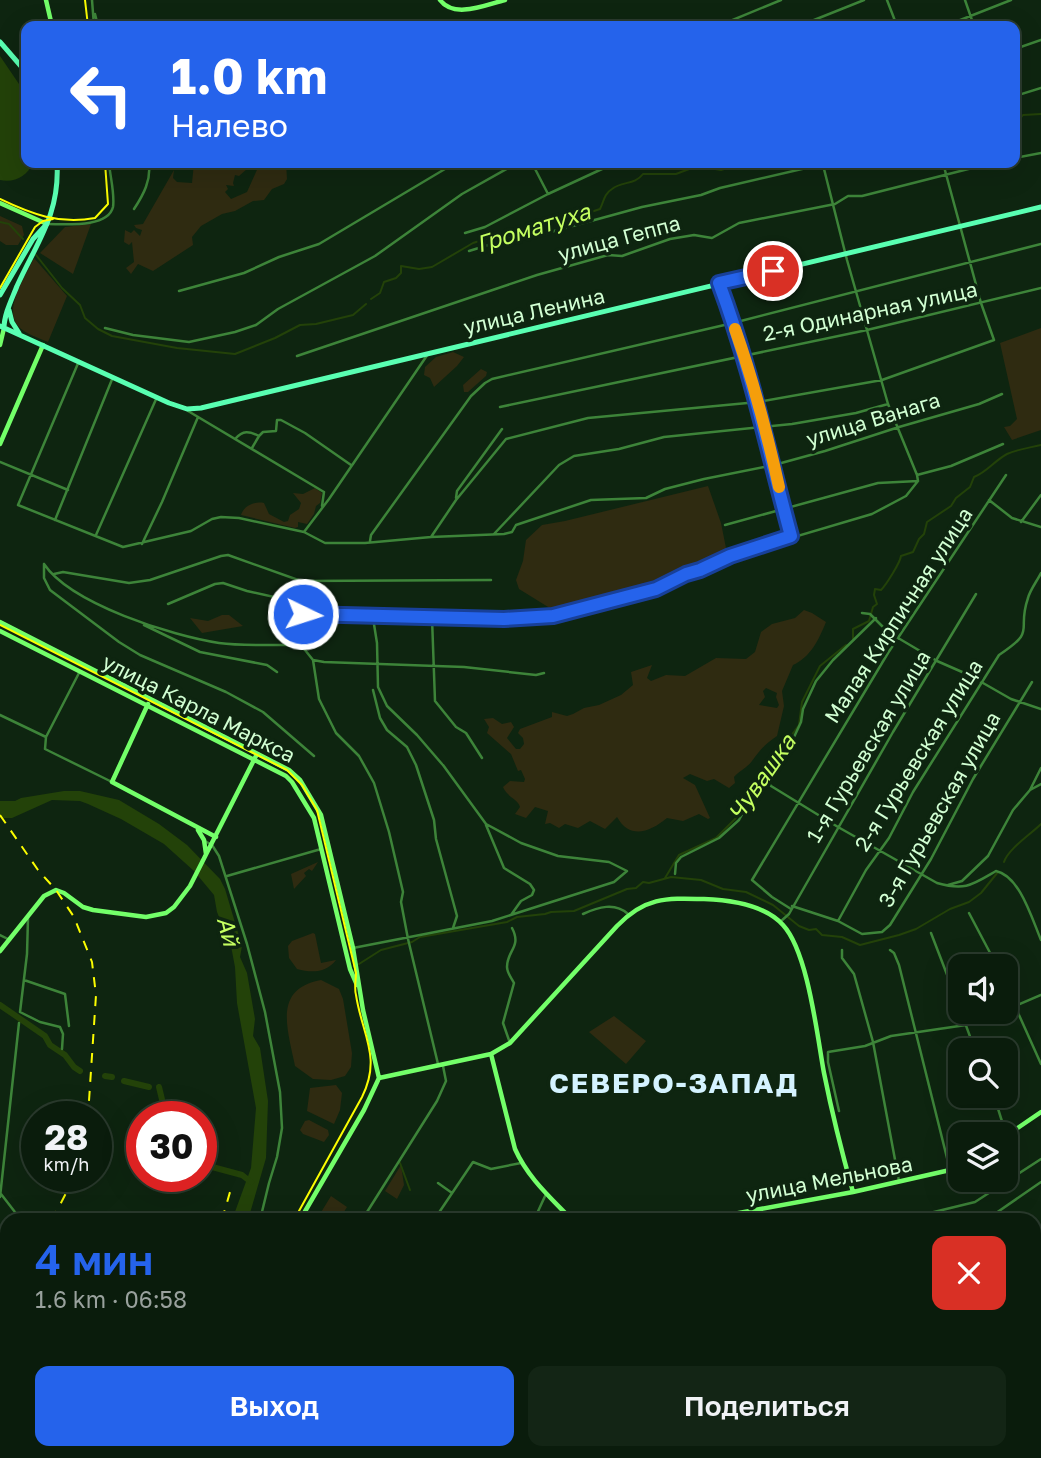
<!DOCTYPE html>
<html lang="ru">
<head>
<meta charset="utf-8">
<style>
  :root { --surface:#0a1c0c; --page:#132515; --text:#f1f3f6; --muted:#99a19d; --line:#2a3a2d; --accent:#2563eb }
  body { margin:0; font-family:"Golos Text",sans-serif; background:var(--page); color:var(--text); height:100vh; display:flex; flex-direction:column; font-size:26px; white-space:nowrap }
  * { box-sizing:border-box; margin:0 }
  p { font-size:23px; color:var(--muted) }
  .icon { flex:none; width:38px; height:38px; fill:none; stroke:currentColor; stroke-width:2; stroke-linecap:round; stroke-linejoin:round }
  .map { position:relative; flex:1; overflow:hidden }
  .sheet { position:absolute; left:0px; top:1213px; width:1041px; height:247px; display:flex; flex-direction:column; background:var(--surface); border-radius:21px 21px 0 0; box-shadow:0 7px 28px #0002,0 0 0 2px var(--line) }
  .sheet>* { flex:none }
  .banner { position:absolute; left:21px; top:21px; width:999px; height:147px; border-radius:14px; box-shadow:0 7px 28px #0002,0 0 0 2px var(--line); background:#2563eb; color:#fff; overflow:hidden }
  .tools { position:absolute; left:948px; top:954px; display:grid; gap:14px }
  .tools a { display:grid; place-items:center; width:70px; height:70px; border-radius:14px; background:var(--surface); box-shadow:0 7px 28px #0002,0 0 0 2px var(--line); font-size:35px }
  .speed { position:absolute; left:21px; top:1101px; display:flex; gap:14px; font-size:35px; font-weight:700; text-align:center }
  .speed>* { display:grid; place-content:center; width:91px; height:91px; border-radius:50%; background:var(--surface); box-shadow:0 7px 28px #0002,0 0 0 2px var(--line); line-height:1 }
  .speed small { font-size:18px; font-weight:400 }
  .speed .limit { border:10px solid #d22; background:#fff; color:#111 }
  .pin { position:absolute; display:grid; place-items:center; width:60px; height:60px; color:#fff; margin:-30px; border:4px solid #fff; border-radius:50%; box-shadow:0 2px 7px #0007 }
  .me { position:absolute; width:77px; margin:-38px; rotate:94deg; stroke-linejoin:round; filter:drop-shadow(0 0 5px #0008) }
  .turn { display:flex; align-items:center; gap:24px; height:147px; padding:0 35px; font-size:32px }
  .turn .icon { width:91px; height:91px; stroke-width:2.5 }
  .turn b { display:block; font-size:49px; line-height:60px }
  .round { display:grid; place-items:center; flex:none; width:74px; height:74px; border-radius:14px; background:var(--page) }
  .summary { display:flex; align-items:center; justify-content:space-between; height:119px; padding:0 35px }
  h1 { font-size:42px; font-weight:600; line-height:52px; color:var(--accent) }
  .action { display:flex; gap:14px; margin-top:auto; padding:14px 35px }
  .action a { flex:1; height:80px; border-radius:14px; background:var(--accent); color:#fff; font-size:28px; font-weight:600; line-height:80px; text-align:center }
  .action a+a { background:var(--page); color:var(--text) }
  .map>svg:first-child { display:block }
  .green { fill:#2f2b11; fill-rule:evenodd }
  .water { fill:#234209 }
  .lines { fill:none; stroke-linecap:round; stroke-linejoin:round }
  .stream { stroke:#234209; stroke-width:2 }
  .river { stroke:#234209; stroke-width:6 }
  .street { stroke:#3d8439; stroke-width:2.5 }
  .secondary { stroke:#73ff69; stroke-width:4.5 }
  .primary { stroke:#59ffb2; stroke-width:5 }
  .tram { stroke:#fbfd00; stroke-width:2 }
  .rail { stroke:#fbfd00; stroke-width:2; stroke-dasharray:10 9; stroke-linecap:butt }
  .route-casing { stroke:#184099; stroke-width:18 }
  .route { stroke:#2563eb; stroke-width:12 }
  .slow { stroke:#f59e0b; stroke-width:12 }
  .labels { text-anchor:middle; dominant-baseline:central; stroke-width:7; stroke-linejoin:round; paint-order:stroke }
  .street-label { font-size:21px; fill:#d2ffd3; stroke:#0e2510 }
  .water-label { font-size:23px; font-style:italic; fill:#c4ff60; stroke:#0e2510 }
  .district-label { font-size:28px; font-weight:bold; letter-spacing:2px; fill:#d4f3ff; stroke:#0e2510 }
</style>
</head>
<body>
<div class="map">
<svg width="1041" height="1458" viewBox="0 0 1041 1458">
  <rect width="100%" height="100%" fill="#0e2510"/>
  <path class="green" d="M194,163H249L247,169L239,176L235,175L233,183L234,186L226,185L228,189L225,192L231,199L247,192L260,163H286L287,179L284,184L272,189L264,200L253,201L235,211L222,214L201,226L192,237L193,245L153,271L138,264L131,274L126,268L134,262L132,242L129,245L124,242L125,230L131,233L134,230L140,236L142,230L136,228L134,225L143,224L174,170L173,178L177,182L192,183Z
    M0,216L22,226L24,235L18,245H6L0,241Z
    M91,224L73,274L40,253L65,227Z
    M34,258L67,296L48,342C39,338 25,334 18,326C3,308 26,276 34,258Z
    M1041,328V430L1012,440L1004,427L1010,426L1017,419L1000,343Z
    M453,352L464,357L457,366L434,387L430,378L424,375L425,367L436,357Z
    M481,369L487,372L486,376L468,392H464L463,385Z
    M708,486L721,523L727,553L653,586L553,610L519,589L516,580L523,561L526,540L542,525L565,521Z
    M315,488L322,493L320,503L316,506L314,514L307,524L298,522V527L295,528L241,515C244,505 255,501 264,503L269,514L284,522L288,521L290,515L299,509L301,503L293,493L303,494Z
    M804,610L812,613L826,622C819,639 811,657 793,665L782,691L784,706L777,736C765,744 760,750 752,761C748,767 739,771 734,777L735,783L729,788L714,779L707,781L690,774L683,778L695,785L710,818L708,819L699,814L683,821L667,818C650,832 630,840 617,817L605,829L590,821L578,828L565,824L559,828L550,823L545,824L548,811L535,807L526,818L515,814L520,807C518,799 507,797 503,787L510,781L524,782L525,779L521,770L518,771L511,754L487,733L489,727L484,719L493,718L502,724L511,722L514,727L507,738L516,749H520L524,744L523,738L518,733L520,729L552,717V712L567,716L573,714L584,708L599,705L621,695L633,685L631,672L652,665L647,678L651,681L666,675L685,676L716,658L746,659L755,652L761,632L772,624L795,618ZM766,688L777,693L776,697L779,705L777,708L759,705L765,697L763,691Z
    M222,615H229L243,626L202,633L190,618L208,621Z
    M318,862L312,871L309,869L304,873L306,876L294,889L291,874Z
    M313,933L315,934L321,963L336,960C326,973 312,973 297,969L289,958L288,946L292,941Z
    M321,980L339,989L343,999L352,1053L351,1067L345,1076L331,1080L313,1079L295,1066C288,1030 272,989 321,980Z
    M614,1016L646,1041L626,1064L589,1032Z
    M336,1085L342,1093L340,1110L334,1124L307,1111L310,1088Z
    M309,1120L328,1130L329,1135L324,1142L303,1134L300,1130L305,1121Z
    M401,1165L404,1185L397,1199L385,1191Z
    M331,1196L347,1207L339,1220H328L320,1214Z
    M1041,1252V1390L1034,1392V1255Z"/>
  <path class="water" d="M0,56L19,84V90L26,96V163H33C27,176 15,183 0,180Z
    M64,791H80L119,800L159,824L187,845L220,879L225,889L242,946L240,957L247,973L255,1019L253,1036L260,1048L268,1101L266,1158L248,1220H232L251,1168L256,1108L237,1003L235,967L231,946L217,912L214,895L194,871L164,844L121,819L88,804L80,801L52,800L12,818H0V801H15L21,798Z"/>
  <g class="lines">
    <path class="stream" d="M1015,125L1023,115L1041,114
      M0,222L9,224L23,239
      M36,255L62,288L80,305L85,318L98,329L112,336L177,348L235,354L275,338L300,325L316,324L353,315L366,304
      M371,299L380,293L384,282L396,278L401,273V266L419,269L432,267L473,243L498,235L591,212L600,209C604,201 604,194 612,189C622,181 635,185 643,174H676L697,166L721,170L742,163
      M853,639V629L869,621L873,607L877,604L874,595L875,589L881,590C886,585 900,563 901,556L913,552L919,539L924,534L927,522L951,506L956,498L970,487L974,477C987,472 994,461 1007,454C1018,449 1029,448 1041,445
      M1004,862C1008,849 1031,834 1041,824
      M665,878L679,855L716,838L741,813L755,786L757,778L772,762L799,725L802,702L820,666L846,645
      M359,964L381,950L412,942L420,937L507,922L517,917L545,914L551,912L574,911L627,889L636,888L643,882L649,883L671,877L701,880L723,889L746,892L773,905L799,926L809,930L816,929L822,935L842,937L860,945L899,935L916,929L950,909L969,902L981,893L998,872
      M400,1163L410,1190"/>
    <path class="river" d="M0,1005L45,1036L50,1045L65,1055L74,1067L80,1071
      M105,1076L112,1077
      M124,1081L149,1087
      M159,1087L166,1116
      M201,1164L242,1175L251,1182"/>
    <path class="street" d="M92,0L94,26
      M887,0L897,26
      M965,0L974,26
      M95,14L98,26
      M718,26L781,0
      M799,26L864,0
      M945,26L1011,0
      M1015,49L1041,40
      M1015,96L1041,88
      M1015,158L1041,153
      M532,163L548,194
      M713,165L715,163
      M823,165L847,260L888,404L917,475
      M134,209C144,194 151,180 149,163
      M48,224C65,224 108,228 113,207C115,194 110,176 109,163
      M465,233L485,227L548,194L615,163
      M469,251L537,230L547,233L642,207L701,195L720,188L828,163
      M719,283L758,402L791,536
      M179,291L244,273L279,257L319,244L455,163
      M105,328L133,335L189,342L235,332L256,325L278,309L375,256L462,194L517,163
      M297,356L537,275L608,255L622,256L670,239L694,235L712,238L739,223L835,204L848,196H862L992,163
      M79,361L18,505L123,547L191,531L212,519L221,517L239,518L304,532L325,543H365L431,537L504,534L512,532L516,525L591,500L646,498L665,489L704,479L774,465L825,451L899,427L979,404L1002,394
      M500,407L867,330L1041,288
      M188,411L324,492
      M235,439C243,430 249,431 259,436L263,432L276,431L277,420H281L305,433L351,465
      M252,448L259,436
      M0,462L68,490
      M456,498L457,491L502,429
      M989,500L1012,518L1041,527
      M322,506L324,492
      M55,520L113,377
      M1021,522L1041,495
      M725,525L878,483L918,481L917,475L951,466L1003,444
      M304,532L329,499L428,354
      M494,534L559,465L574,456L619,449L664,437L792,424L856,413L888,404
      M96,535L157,397
      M431,537L456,500L506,439L588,418L758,402L882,380L994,340L981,303L943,163
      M370,541L371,535L471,396L485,383L492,379L733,323L1041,244
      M142,544L162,502L198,417
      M44,564C71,604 172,636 219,643C242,646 267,645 290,645L294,644L297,640L313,660L324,662L464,667L536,675L544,673
      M44,564V578L50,590L119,642L140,655L226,692L263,712L314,756
      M54,574L63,572L129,583L150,580L221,556L228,555L301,581L491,580
      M168,604L215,584L223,583L247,591L301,603L303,614L504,619L553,616L656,589L686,574L700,570L730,556L872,514L906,496L918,481
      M862,613L870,614L888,632L937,661L969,675L1011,699L1041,709
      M373,618L377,643L378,687L387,706L417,735L442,764
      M432,618L435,701L456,727L466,733L482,758
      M144,625L200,652L267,665L277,672
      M313,660L319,699L336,733L359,756L374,783L389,832L403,892L401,902L408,939L438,1064
      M80,671L46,737L45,749L112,782
      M373,690L380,718L387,730L407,747L416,765L434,820L436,839L457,916L453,928
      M0,715L46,737
      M765,780L771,786L838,827L937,883C965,891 972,885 996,871C1020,876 1032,919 1041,940
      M1030,790L1041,784
      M486,825L504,868L530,884L534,890L532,895L521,901L511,915
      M205,841L212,845L219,856L247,944L265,1012L280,1092L282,1128L277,1157L269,1183L260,1220
      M675,874L676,863L681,857L719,838L739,820L755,790L783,755L795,735L801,722L803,709L816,681L833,660L876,618
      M227,876L321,849
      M948,885L962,881L988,856L1013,810L1030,790L1041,768
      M792,906L838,921L862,934L882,932L890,925L931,859L973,779L1032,682
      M791,909L772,897L752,880L888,653L1006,475
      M969,913L997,966
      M583,914C598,907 615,902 628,914
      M28,918L27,954L20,1012L40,1022L60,1027L63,1034L62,1049
      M838,921L866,870L889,838L913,792L999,655C1038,629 1016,633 1028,598C1030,590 1037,581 1041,573
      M780,922L789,914L893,732L976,594
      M931,933L961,1011
      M0,935L10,940
      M353,948L492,921L614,882L627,871L609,862L558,856L521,843L486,824L443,765
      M842,950V958L854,974L873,1042L899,1181
      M890,950L894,953L899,965L950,1170
      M24,980L65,994L69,1026
      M1006,986L1041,1064
      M1006,1010L1041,995
      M961,1012L975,1050
      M510,1043L503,1023L514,983C511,977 507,973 507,967C507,950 522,947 512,928
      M994,1096L1006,1134
      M839,1111L828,1062V1052L865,1046L891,1036L966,1025L1002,1012
      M438,1183L452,1193
      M1,1194L18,1216V1220
      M0,1197L19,1023
      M362,1220L437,1101L446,1081L443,1066
      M434,1220L473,1162L491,1169L521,1163
      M534,1220L546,1194
      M915,1220L934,1212L975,1202L1041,1159
      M986,1220L1041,1182
      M1034,1412L1041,1410
      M1034,1435L1041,1433
      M482,1452L488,1458
      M512,1452L518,1458
      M684,1452L687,1458
      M690,1452L699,1458
      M748,1452L760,1458
      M213,1458L223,1452
      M303,1458L311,1452
      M532,1458L535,1452
      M878,1458L886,1452
      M912,1458L917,1452
      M949,1458L955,1452
      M985,1458L993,1452"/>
    <path class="secondary" d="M46,0L52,26
      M440,0C454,19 485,5 505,0
      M0,203L47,224
      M0,345L4,328
      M0,444L43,345
      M0,622L289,770L300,780L321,815L353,948L363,1010L379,1078L364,1110L300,1220
      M0,631L286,776L292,782L314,818L350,969L357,985
      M148,704L112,782L216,837
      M198,830L204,840L206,854
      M0,951L44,896L56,890L64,893L83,907L93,910L146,917L166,913L174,907L190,886L257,754
      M491,1054L515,1149C528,1178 550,1197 572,1220
      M379,1078L491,1054L510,1043L617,926C645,897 666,898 704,899C730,900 765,905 783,925C808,952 817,1035 824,1073C832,1113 842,1153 853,1192
      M1006,1136L1041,1112
      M701,1220L853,1192L950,1170L961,1165
      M642,1452L645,1458
      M84,1458L90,1452"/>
    <path class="primary" d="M0,42L26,72
      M0,295L33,239L45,226
      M9,310L12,322L19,333
      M0,326L169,403L187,409L201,408L1041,207
      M4,328C4,314 12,299 17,286C37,242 60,214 57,163"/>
    <path class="tram" d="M85,0L88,26
      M0,199C31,214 60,225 95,218L108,204L105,163
      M0,288L35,227L43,221L53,219
      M0,625L287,770L302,785L317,810L356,973C356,980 354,988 356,995C362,1035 382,1057 362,1097L294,1220
      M76,1458L82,1452"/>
    <path class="rail" d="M0,815L38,870L56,890L74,917L92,962L96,995L88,1116
      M52,1220L75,1176
      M222,1220L232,1185
      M0,1288L7,1281"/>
  </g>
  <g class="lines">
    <g class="route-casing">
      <path id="route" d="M303,614L504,619L553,616L656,589L686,574L700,570L730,556L791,536C768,451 750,366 719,283L773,271"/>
    </g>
    <use href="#route" class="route"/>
    <path class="slow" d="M735,329C753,380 767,433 779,487"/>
  </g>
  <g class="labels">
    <g class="street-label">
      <text transform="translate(619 238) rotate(-15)">улица Геппа</text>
      <text transform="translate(534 311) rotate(-13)">улица Ленина</text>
      <text transform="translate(870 311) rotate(-12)">2-я Одинарная улица</text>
      <text transform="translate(873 419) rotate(-17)">улица Ванага</text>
      <text transform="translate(898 615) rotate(-57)">Малая Кирпичная улица</text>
      <text transform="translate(199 708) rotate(27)">улица Карла Маркса</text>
      <text transform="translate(868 746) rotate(-59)">1-я Гурьевская улица</text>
      <text transform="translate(918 755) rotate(-58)">2-я Гурьевская улица</text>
      <text transform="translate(939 809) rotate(-60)">3-я Гурьевская улица</text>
      <text transform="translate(829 1179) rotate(-11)">улица Мельнова</text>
    </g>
    <g class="water-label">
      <text transform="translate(533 227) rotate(-17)">Громатуха</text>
      <text transform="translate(761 777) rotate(-55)">Чувашка</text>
      <text transform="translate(229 931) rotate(76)">Ай</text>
    </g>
    <g class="district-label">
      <text x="674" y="1082">СЕВЕРО-ЗАПАД</text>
    </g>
  </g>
</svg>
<div class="tools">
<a><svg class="icon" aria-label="sound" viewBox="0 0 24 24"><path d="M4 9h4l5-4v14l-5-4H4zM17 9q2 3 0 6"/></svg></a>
<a><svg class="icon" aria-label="search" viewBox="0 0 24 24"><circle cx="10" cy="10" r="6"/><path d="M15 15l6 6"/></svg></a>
<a><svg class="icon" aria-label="layers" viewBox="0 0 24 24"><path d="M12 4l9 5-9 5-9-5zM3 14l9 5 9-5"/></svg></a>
</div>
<div class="speed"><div>28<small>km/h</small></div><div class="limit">30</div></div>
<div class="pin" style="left:773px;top:271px;background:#d93025"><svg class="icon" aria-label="arrive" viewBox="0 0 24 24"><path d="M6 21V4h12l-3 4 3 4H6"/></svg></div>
<svg class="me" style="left:303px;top:614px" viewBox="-20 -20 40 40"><circle r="17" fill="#2563eb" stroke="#fff" stroke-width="3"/><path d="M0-11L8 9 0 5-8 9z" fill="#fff"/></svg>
<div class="banner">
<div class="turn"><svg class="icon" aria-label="left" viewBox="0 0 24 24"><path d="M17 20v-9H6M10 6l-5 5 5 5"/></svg><div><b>1.0 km</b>Налево</div></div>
</div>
<section class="sheet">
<div class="summary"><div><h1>4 мин</h1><p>1.6 km · 06:58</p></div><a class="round" style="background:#d93025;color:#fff"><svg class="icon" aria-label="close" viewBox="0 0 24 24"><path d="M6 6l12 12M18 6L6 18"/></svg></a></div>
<div class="action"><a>Выход</a><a>Поделиться</a></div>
</section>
</div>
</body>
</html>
